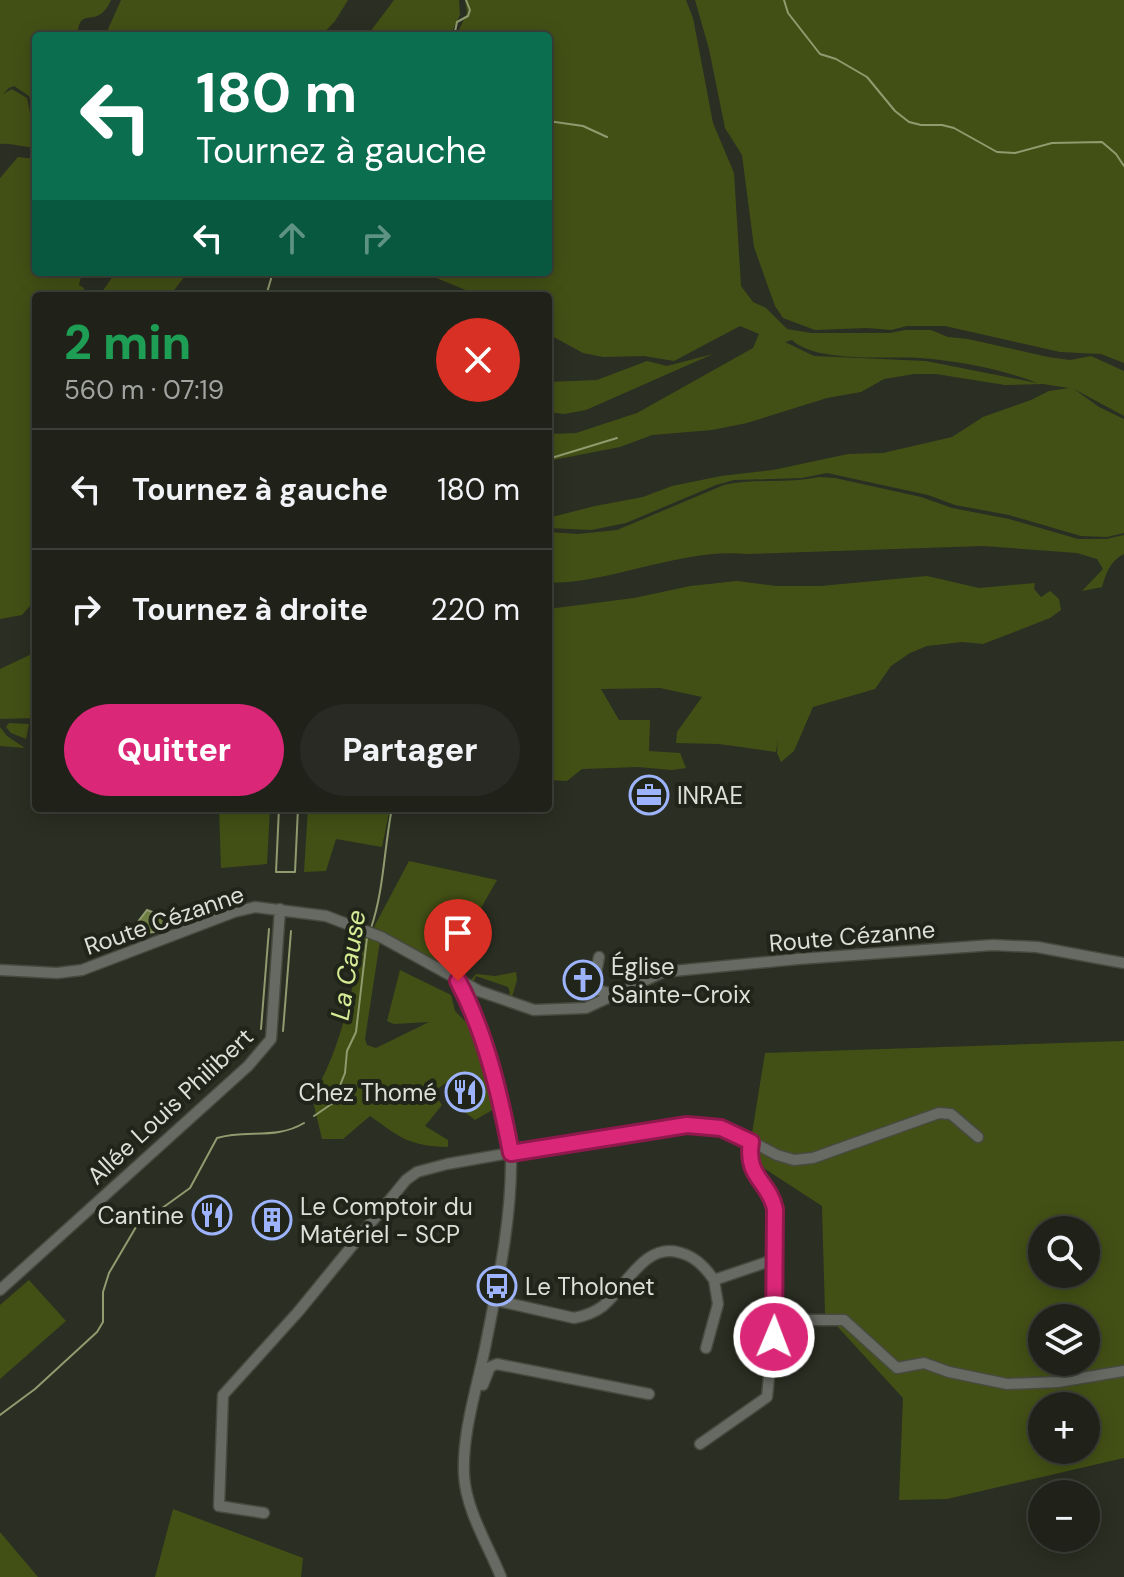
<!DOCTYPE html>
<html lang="fr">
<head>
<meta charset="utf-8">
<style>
  :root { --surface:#20221a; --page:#282a23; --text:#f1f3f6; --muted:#a2a4a2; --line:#3d3f39; --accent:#db2777 }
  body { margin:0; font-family:"DM Sans",sans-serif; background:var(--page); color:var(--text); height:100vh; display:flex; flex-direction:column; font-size:30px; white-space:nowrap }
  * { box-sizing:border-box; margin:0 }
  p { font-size:26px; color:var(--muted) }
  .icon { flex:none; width:44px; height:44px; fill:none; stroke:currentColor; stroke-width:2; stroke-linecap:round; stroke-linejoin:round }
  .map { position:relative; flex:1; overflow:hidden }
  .sheet { position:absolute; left:32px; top:292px; width:520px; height:520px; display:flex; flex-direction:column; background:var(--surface); border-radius:8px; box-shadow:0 4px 20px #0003,0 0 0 2px var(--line) }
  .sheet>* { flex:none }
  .guide { position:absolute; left:32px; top:32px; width:520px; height:244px; border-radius:8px; box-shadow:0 4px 20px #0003,0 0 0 2px var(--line); background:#0b6e4f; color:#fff; overflow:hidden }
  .tools { position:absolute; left:1028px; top:1216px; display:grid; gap:16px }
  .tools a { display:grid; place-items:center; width:72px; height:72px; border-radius:50%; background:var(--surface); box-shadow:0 4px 20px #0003,0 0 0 2px var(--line); font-size:40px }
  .pin { position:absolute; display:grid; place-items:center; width:68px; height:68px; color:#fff; margin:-82px -34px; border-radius:50% 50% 50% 0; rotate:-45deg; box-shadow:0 0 8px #0007 }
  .pin .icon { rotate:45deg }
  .me { position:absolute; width:88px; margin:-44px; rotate:1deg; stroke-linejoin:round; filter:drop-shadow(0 0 6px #0008) }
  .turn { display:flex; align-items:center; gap:28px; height:168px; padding:0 32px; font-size:36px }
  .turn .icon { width:104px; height:104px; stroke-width:2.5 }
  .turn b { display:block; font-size:56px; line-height:68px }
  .lanes { display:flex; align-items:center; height:76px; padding:0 32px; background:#0003; justify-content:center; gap:40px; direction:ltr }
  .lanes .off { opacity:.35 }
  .round { display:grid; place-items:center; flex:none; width:84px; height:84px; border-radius:42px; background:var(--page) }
  .headline { display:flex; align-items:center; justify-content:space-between; height:136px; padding:0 32px }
  h1 { font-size:48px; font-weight:800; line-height:60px; color:#1e9e55 }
  .cta { display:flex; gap:16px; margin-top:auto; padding:16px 32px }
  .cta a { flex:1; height:92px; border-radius:48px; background:var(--accent); color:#fff; font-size:32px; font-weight:800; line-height:92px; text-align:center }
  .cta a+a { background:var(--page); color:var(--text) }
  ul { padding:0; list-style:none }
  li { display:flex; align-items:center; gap:24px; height:120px; padding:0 32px; border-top:2px solid var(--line) }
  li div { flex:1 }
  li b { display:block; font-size:30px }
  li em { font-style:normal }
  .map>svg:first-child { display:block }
  .green { fill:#435015; fill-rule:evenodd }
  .water { fill:#6f7e42; stroke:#909b6f; stroke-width:2 }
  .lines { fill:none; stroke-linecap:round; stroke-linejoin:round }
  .stream { stroke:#909b6f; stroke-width:2 }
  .minor-casing { stroke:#474a3f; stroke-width:13 }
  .minor { stroke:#676963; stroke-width:10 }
  .route-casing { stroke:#8e194d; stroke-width:20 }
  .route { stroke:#db2777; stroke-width:14 }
  .labels { text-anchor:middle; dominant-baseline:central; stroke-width:8; stroke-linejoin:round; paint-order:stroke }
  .poi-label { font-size:24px; fill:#dddfd8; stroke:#212519; text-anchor:start }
  .street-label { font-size:24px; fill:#dddfd8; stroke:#212519 }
  .water-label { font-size:26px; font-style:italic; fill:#d6ed95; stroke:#212519 }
</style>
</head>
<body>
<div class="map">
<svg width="1124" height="1577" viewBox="0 0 1124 1577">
  <rect width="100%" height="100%" fill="#2b2e22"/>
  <path class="green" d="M0,0H111C98,30 81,6 78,31L84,36H36V118L29,96L14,86L9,88L3,94L12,89L27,98L30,113L36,121V147C23,148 13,143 0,144Z
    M121,0H348L335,21L321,36H105Z
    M394,0H459L460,15L450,36H367Z
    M465,0H686L693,18L713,123L734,173L741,286L753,302L766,308L787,329L811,333H890L905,330H931L948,337L968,339L1048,357L1070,360L1091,356L1124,371V416L1074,389L1099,407L1124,419V533L1107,537L1081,536L1009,515L955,505L928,495L827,473L802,478L734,480L716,485L626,523L591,530L548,528V518L595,506L643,497L672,486L721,476L773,470L848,454L883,453L952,437L983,417L1031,400L1049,391L1069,388L1043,384L1005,385L936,374H914L884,379L861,392L827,398L747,423L712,430L652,435L620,447L548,461V434L576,433L637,413L753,348L759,334L740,326L674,361L644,356L603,357L583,353L548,334V296H480L422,272H548V36H456L467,13ZM792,340C816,363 887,356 920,358C958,361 1002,369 1037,383L926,361L814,356L785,342Z
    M695,0H1124V363L1101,354L1060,352L945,326H907L891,330L867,328L815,330L783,318L775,306L754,247L742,155L725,128L709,49Z
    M18,157L36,159V272H82L79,285L84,288L83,296H36V599L22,615L0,619V178Z
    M116,272H188L175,289L165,296H99Z
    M713,354L586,410L564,414L548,412V382L597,380L647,361L667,366Z
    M819,477L835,478L921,497L952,508L1009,519L1078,539H1106L1124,535V554C1110,561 1106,573 1102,587L1082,591L1103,569L1097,559L1077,553L983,546L747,554C679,548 615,583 548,583V532L578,534L617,530L724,485C755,478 787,484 819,477Z
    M927,576L979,588L1035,583L1034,589L1041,597L1050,591L1059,599L1061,610L1050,618L983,644L962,642L927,646L910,653L891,666L875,689L813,707L794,751L781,762L777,753L778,739L776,752L719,744L676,743L677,732L702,697L660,688L601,689L619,720H650L649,751L680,753L686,768L672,770L638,767L582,769L567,781L548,780V609L634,598L690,586L737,581L777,586H821Z
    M36,652V718L0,719V669Z
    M9,723L29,724L26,739L11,733L6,727Z
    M0,727L7,736L25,748L0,746Z
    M219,808H270L267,864L221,868Z
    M308,808H390L382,847L336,839L326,871L304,872Z
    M409,861L497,880L448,966L374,927Z
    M364,934L380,941L365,1039L367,1045L376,1048L429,1022L394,1024L387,1021L400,970L451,995L455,1011L472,1028L494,1109L475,1120L462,1110L478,1089L457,1075L433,1092L442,1105L425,1126L448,1140V1147C409,1146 401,1138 370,1116L343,1139H322L312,1097C342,1048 352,989 364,934Z
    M516,972L517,980L511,1000L507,999L510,992L508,987L476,976L473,983L470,981L476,974L495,976Z
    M1124,1041V1458L947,1499L899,1500L903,1398L825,1313L822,1206L748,1158L765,1053ZM1042,1230H1086V1274H1042ZM1042,1318H1086V1362H1042ZM1042,1406H1086V1450H1042Z
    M29,1280L66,1321L0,1379V1305Z
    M173,1509L303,1558L301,1577H155Z
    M0,1532L38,1577H0Z"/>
  <path class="water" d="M147,910L165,917L166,924L154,932L135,934L134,927Z"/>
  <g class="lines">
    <path class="stream" d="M784,0L788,13L820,54L836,59L867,77L895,111L909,122L921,125H942L954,128L997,152L1015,153L1052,143L1102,142L1116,154L1124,166
      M454,36L457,22L468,16L470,10L466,0
      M548,121L583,126L607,137
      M266,296L273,272
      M548,459L617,438
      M279,808L276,872H295L298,808
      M371,928C384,890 384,848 392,808
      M261,1029L269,929
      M283,1031L291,931
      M314,1116L333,1103L345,1073L347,1051L356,1032L367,938
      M0,1415L35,1389L97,1332L103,1322V1292L109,1273L136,1227L190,1188L217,1138C246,1129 276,1140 304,1123"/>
    <g class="minor-casing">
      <path id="minor" d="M599,957L593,989L618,995
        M0,970L57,973L82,970L234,912L255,907L326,916L381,937L479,991L534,1010L586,1008L663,972L798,959L993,945L1037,947L1124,963
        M459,982C480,1022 510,1112 511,1156C512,1218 498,1282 486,1343C478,1385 462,1431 464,1475C466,1510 488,1545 501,1577
        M751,1142C745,1179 769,1180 775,1209V1314L789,1320H844L897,1368L924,1363L949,1372L1007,1384L1058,1382L1124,1371
        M0,1290L248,1066L271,1039L280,909
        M494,1300L574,1318C585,1316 594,1313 603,1306C626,1287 645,1241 681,1253C696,1257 706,1268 714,1280L773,1260
        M706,1348L718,1304L714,1280
        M483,1385L490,1367L497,1364L649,1394
        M700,1444L767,1397L775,1314
        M264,1513L219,1506L223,1395L298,1312L406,1180L417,1172L447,1164L642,1130L687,1125L729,1130L777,1155L794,1160L813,1158L939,1113L951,1114L978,1137"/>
    </g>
    <use href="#minor" class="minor"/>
  </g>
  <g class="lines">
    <g class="route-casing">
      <path id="route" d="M458,981C486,1034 500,1095 511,1153L687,1125L721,1128L751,1142C745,1177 769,1181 775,1209L774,1337"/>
    </g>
    <use href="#route" class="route"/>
  </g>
  <defs>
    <g id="office-ring" transform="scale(2)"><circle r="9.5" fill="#212519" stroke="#9db4fd" stroke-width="1.5"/><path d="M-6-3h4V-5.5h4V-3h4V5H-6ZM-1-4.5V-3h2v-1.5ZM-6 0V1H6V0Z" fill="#9db4fd"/></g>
    <g id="church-ring" transform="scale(2)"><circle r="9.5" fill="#212519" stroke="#9db4fd" stroke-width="1.5"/><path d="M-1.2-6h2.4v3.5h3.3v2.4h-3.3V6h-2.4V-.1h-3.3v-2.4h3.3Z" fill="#9db4fd"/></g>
    <g id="restaurant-ring" transform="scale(2)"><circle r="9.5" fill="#212519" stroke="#9db4fd" stroke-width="1.5"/><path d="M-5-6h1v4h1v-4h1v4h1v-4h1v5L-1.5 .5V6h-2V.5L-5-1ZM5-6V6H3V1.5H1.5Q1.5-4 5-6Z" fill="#9db4fd"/></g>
    <g id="building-ring" transform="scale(2)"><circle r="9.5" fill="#212519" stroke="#9db4fd" stroke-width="1.5"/><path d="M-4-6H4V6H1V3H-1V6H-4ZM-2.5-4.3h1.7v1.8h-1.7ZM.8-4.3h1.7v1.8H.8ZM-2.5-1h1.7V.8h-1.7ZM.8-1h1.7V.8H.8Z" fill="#9db4fd"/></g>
    <g id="bus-ring" transform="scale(2)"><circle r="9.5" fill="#212519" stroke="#9db4fd" stroke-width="1.5"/><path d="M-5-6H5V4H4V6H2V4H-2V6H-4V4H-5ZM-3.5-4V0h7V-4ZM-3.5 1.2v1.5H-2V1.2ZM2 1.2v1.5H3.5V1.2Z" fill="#9db4fd"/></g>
  </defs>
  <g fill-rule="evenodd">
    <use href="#office-ring" x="649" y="795"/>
    <use href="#church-ring" x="583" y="980"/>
    <use href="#restaurant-ring" x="465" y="1092"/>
    <use href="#restaurant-ring" x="212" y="1215"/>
    <use href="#building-ring" x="272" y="1220"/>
    <use href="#bus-ring" x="497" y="1286"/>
  </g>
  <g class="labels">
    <g class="poi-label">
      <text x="677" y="795">INRAE</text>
      <text x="611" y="966">Église<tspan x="611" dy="28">Sainte-Croix</tspan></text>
      <text x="437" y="1092" text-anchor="end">Chez Thomé</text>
      <text x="300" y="1206">Le Comptoir du<tspan x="300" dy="28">Matériel - SCP</tspan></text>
      <text x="184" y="1215" text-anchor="end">Cantine</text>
      <text x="525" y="1286">Le Tholonet</text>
    </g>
    <g class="street-label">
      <text transform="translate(164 920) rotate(-19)">Route Cézanne</text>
      <text transform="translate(852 936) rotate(-5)">Route Cézanne</text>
      <text transform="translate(170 1106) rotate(-43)">Allée Louis Philibert</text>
    </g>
    <g class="water-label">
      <text transform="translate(348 965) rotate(-81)">La Cause</text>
    </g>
  </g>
</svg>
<div class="tools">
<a><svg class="icon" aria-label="search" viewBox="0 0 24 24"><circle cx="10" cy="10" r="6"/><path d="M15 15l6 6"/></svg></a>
<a><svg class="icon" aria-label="layers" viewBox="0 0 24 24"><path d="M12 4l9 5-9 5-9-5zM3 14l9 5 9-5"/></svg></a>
<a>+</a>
<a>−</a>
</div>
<div class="pin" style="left:458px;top:981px;background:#d93025"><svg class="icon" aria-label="arrive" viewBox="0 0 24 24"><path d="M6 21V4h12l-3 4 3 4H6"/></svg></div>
<svg class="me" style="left:774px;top:1337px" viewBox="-20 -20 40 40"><circle r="17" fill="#db2777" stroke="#fff" stroke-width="3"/><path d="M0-11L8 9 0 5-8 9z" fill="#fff"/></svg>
<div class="guide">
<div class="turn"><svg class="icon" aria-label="left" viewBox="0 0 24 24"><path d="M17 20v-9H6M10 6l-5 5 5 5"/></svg><div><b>180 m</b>Tournez à gauche</div></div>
<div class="lanes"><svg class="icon" aria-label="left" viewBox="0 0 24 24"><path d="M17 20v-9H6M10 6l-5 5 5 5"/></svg><svg class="icon off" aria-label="ahead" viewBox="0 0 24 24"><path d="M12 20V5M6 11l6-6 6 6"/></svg><svg class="icon off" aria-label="right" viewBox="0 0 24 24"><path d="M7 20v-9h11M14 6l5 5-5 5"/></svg></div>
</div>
<section class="sheet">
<div class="headline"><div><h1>2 min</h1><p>560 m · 07:19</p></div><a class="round" style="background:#d93025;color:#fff"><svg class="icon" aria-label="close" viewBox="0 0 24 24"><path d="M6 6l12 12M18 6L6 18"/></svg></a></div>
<ul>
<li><svg class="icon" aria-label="left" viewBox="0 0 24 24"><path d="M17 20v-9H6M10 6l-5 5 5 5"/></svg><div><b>Tournez à gauche</b></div><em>180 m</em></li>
<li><svg class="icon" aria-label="right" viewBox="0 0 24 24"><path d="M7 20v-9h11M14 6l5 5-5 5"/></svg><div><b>Tournez à droite</b></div><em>220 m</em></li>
</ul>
<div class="cta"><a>Quitter</a><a>Partager</a></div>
</section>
</div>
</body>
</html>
